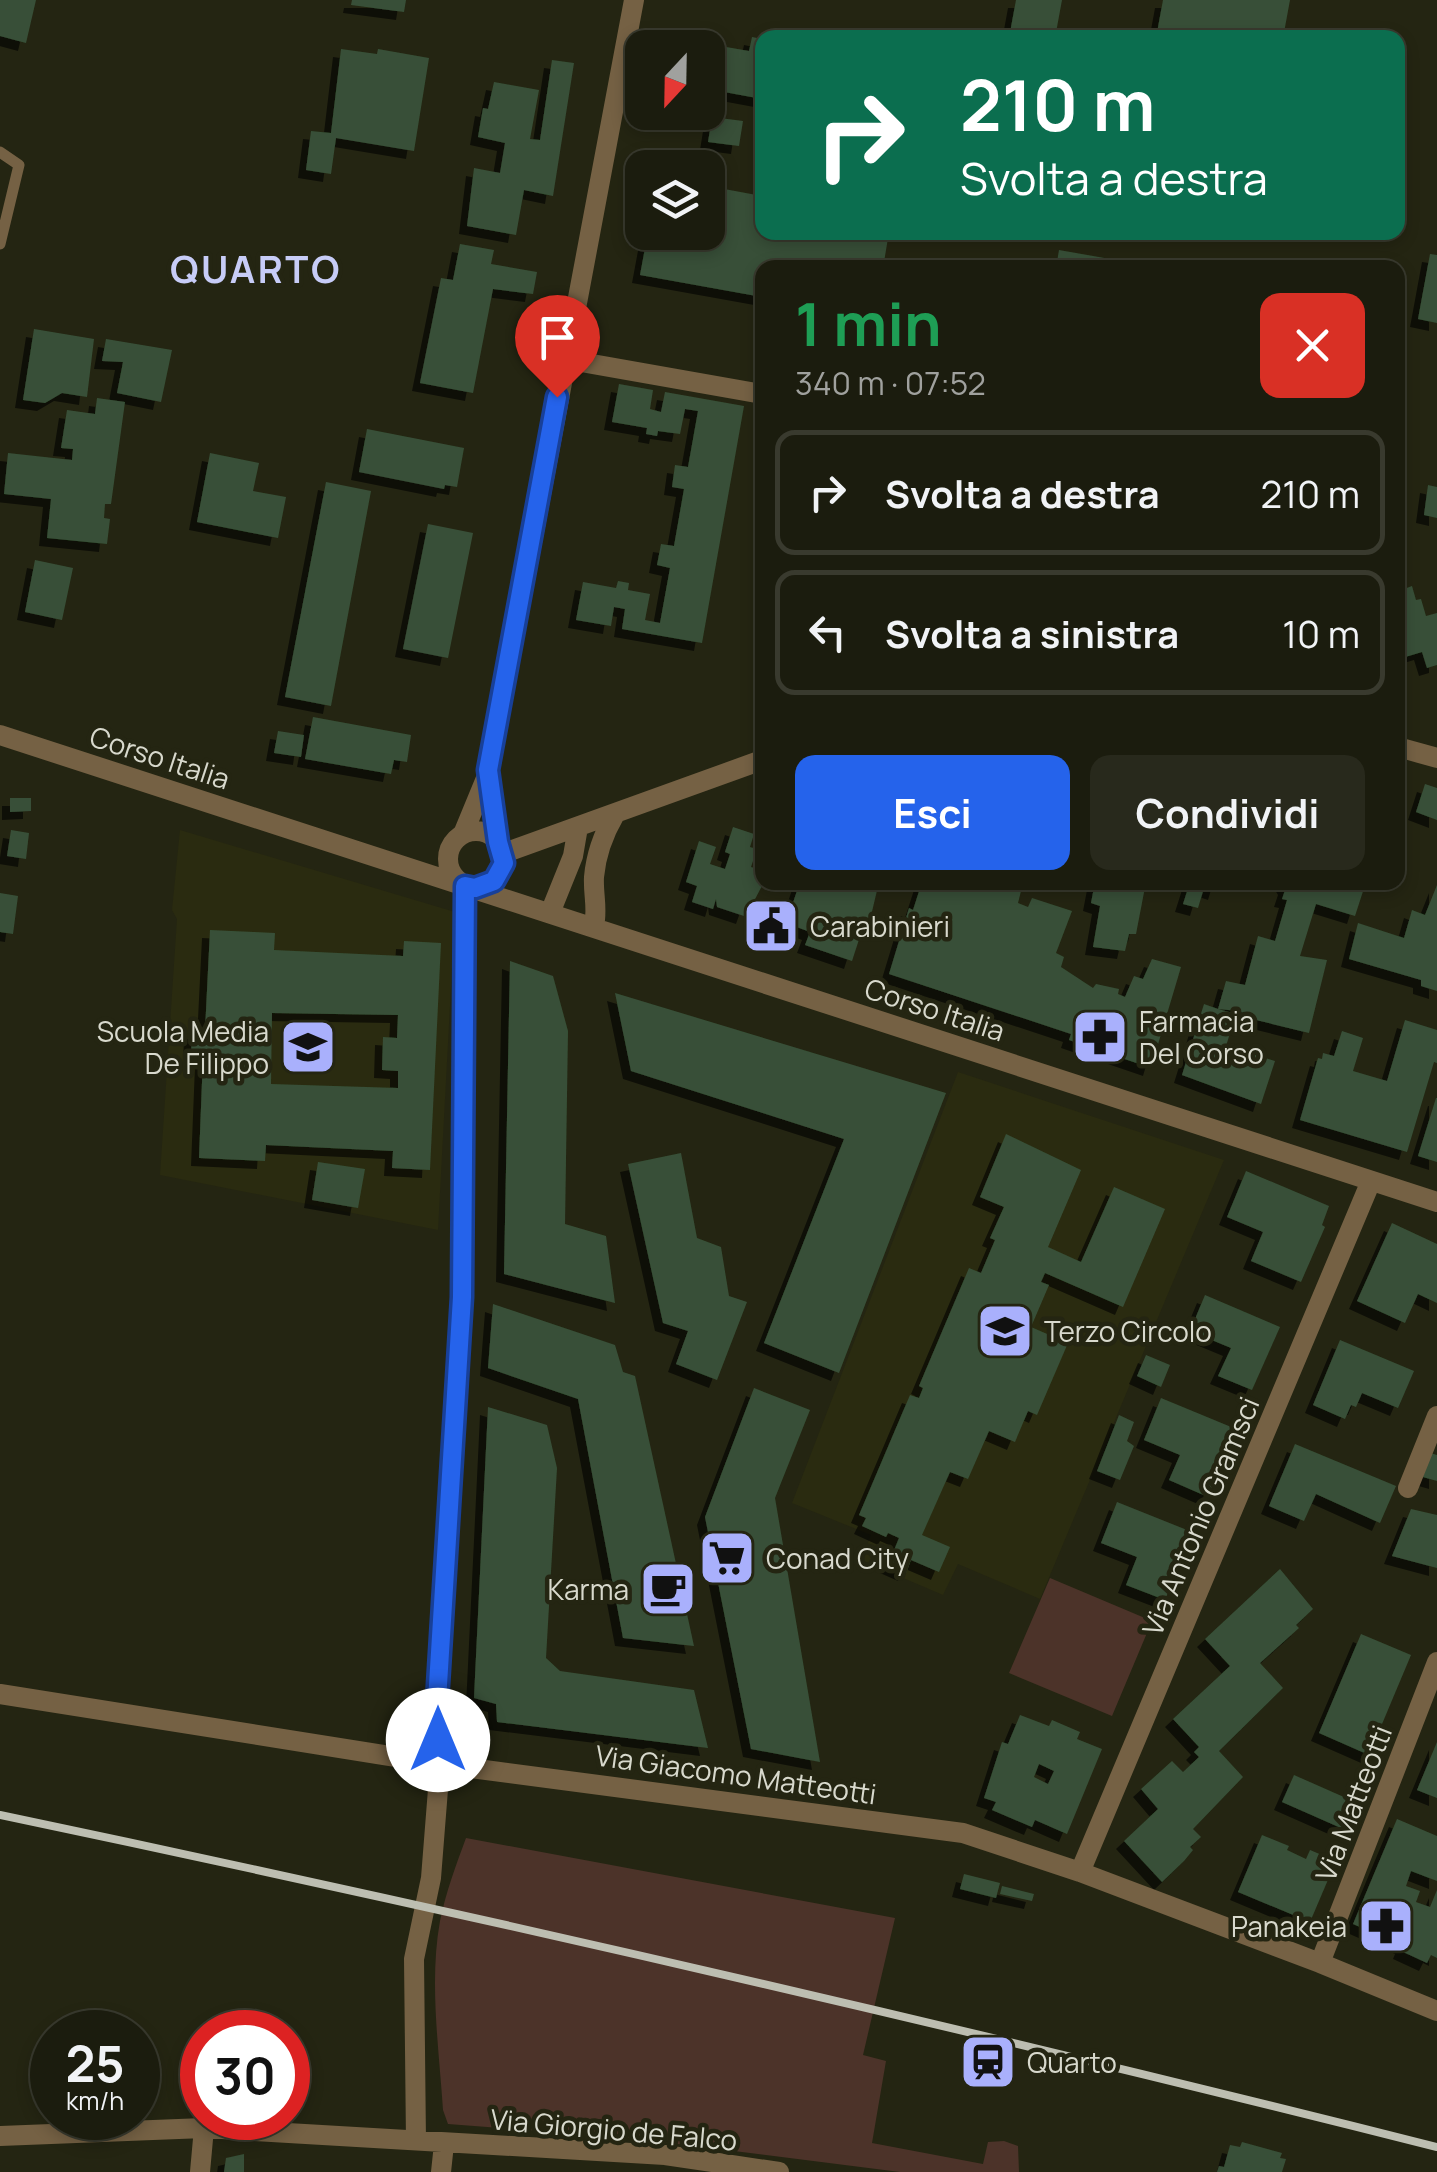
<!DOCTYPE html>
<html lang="it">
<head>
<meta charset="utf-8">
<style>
  :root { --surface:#1b1c0e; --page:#28291c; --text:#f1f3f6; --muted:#a0a19e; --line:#393a2e; --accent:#2563eb }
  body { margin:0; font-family:Manrope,sans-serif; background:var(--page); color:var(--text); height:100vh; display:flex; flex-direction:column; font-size:38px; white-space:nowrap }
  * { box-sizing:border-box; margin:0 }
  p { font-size:32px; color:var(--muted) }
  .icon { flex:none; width:55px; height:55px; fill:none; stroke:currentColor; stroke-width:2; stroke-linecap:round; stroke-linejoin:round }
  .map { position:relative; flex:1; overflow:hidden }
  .panel { position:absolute; left:755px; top:260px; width:650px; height:630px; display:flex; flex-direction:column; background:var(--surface); border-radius:20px; box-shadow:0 5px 15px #0003,0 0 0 2px var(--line) }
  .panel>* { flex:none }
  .banner { position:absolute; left:755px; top:30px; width:650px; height:210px; border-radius:20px; box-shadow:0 5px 15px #0003,0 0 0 2px var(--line); background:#0b6e4f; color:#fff; overflow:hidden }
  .needle { width:65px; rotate:202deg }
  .buttons { position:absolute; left:625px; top:30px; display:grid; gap:20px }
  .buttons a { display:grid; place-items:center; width:100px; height:100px; border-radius:20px; background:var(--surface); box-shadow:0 5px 15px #0003,0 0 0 2px var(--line); font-size:50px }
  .speed { position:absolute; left:30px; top:2010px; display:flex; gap:20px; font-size:50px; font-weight:700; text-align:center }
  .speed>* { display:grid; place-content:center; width:130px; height:130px; border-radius:50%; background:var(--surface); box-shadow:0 5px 15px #0003,0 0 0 2px var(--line); line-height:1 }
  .speed small { font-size:25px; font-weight:400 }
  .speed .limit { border:15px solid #d22; background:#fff; color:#111 }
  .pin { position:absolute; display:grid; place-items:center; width:85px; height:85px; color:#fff; margin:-102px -42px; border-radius:50% 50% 50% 0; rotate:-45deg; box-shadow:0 0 10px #0007 }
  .pin .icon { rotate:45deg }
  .me { position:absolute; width:110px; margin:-55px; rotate:0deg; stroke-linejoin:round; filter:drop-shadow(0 0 8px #0008) }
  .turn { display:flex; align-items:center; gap:35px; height:210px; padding:0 40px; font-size:45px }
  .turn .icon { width:130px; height:130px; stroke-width:2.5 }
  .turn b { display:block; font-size:70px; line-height:85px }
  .round { display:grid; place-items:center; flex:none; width:105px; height:105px; border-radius:20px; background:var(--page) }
  .headline { display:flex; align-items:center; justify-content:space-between; height:170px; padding:0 40px }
  h1 { font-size:60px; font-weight:700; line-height:75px; color:#1e9e55 }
  .action { display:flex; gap:20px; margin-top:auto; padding:20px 40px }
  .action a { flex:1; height:115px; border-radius:20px; background:var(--accent); color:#fff; font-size:40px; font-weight:700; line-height:115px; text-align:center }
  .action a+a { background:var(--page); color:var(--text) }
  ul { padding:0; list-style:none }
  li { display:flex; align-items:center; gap:30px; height:125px; margin:0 20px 15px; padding:0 20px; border:5px solid var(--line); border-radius:20px }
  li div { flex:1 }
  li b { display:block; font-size:38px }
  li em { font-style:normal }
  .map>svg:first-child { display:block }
  .built { fill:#2a2b10 }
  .green { fill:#4c3329 }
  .building { fill:#375037; fill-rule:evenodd; filter:url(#shadow) }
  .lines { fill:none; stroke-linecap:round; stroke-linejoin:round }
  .service { stroke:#756144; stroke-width:11 }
  .minor { stroke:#756144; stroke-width:20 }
  .rail { stroke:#bdbeb1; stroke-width:8 }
  .route-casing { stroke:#184099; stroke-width:25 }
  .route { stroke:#2563eb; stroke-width:18 }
  .labels { text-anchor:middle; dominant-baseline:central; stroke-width:9; stroke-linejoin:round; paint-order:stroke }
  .street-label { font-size:28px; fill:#d8d9cd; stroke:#242512 }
  .poi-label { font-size:28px; fill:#d8d9cd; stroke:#242512; text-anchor:start }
  .district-label { font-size:38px; font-weight:bold; letter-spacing:2.5px; fill:#c7ccf7; stroke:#242512 }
</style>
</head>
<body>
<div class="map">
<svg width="1437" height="2172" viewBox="0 0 1437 2172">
  <defs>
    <filter id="shadow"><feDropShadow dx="-8" dy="8" stdDeviation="0" flood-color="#0009"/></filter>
  </defs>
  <rect width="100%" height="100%" fill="#242512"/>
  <path class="built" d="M180,830L455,912L438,1230L160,1175L177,919L172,910Z
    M958,1072L1224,1160L1040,1599L958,1564L943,1595L861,1560L871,1535L792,1503Z"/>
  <path class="green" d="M1050,1578L1152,1621L1112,1716L1009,1673Z
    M466,1838L895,1918L863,2055L886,2061L872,2143L983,2164L988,2142L1004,2141L1018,2146L1019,2172H900L630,2138L448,2124L443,2110C439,2048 429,1982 440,1921C446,1892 456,1865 466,1838Z"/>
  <path class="building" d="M0,0H36L26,43L0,36Z
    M352,0H406L404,12L351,5Z
    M1016,0H1062L1055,38H1009Z
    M1163,0H1290L1283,38H1156Z
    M752,37L762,39V99L708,89V51L714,52L715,45L749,51Z
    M341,49L377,54L378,49L429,58L414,151L336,138L331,174L306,170L311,131L331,133Z
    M552,60L574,63L553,196L524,190L516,235L467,226L474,168L500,173L505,143L478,137L483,108L488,109L494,82L539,90L530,139L540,140Z
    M712,117L743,121L739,146L708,142Z
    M708,186L762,196V232H889L883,268H762V297L640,275L648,232H708Z
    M460,244L494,250L491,264L537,272L533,294L493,289L473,393L420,383L441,278L453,280Z
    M1059,250L1150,266V268H1056Z
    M1430,254L1437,255V323L1418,319Z
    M1398,309L1405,311L1399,344L1398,343Z
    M34,329L94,339L87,397L62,393L45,403L23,400Z
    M106,339L172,350L161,402L117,393L123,362L102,361Z
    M619,384L653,390L650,409L661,412L665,392L744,406L702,643L622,629L625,609L614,607L611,626L576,620L583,582L616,588L618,581L629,583L628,590L650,594L645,620L660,623L670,568L657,565L661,544L674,546L684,489L672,487L675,465L688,467L698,411L685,409L680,434L658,431L657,436L646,434L647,428L612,422Z
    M97,398L125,402L111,504H105L104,518L110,519L107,544L47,538L51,499L4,494L8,453L72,460L73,449L61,448L67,410L95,414Z
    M367,429L464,448L457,487L445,485L444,489L359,472Z
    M210,453L259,463L253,491L286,497L278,538L197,522Z
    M326,482L371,491L331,706L285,697Z
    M1428,485L1437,487V518L1424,515Z
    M428,524L473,533L448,658L403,649Z
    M35,560L73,568L62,620L25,612Z
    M1398,570L1404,589L1412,586L1416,600L1421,599L1426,616L1437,613V665L1427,668L1422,652L1402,658L1407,676L1398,679Z
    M313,717L411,735L407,762L394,760L391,774L305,759Z
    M278,731L304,735L301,757L274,753Z
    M1425,784L1437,788V820L1416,812Z
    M10,798H31V811L10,812Z
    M733,827L754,834L750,847L757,849L751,867L762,870L764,882L753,903L749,902L744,916L717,907L716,899L713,909L692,902L697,886L686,882L699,841L716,847L710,864L725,869L730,854L725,852Z
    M11,830L29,833L26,859L7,856Z
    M800,882H879L870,920L866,918L852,961L805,945L810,932L786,923Z
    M922,882H1013L1012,888L1021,891L1018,903L1028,907L1032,898L1072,911L1056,953L1064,957L1061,967L1093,988L1096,984L1119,989L1118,994L1125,997L1134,976L1143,979L1152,959L1181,967L1151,1068L1069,1040L1071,1034L889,974L909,908L913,910Z
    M1095,882H1146L1136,934H1129L1125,951L1093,947L1100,906L1091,903Z
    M1190,882H1219L1216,892L1204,888L1198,908L1183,904Z
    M1283,882H1366L1355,916L1316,904L1300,956L1327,960L1309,1033L1248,1018L1249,1015L1238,1011L1218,1009L1236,1014L1226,1046L1275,1061L1261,1104L1182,1075L1204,1004L1218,1009L1226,981L1245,985L1258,936L1275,941L1287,900L1282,899L1286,887Z
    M1437,885V991L1421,986V980L1349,959L1358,923L1404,938L1412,910L1425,915Z
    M0,893L18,896L13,934L0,932Z
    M210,930L275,933L274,950L403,956L404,941L441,943L430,1170L392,1168L393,1151L266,1145L265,1161L199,1158L203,1057L191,1056L192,1031H205ZM272,1013L398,1015L397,1038L383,1037L382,1070L398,1071V1088L271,1084Z
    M510,961L553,976L568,1031L565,1224L606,1236L615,1303L504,1274Z
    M615,993L946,1093L839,1373L764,1343L844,1139L631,1071Z
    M1405,1020L1437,1030V1063L1434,1062L1407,1152L1300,1120L1318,1058L1322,1059L1323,1053L1334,1056L1342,1031L1363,1038L1353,1071L1387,1081Z
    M1436,1098H1437V1162L1418,1156Z
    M1006,1134L1081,1170L1048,1247L1081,1262L1114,1187L1165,1209L1123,1307L1045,1273L1041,1282L1049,1285L1031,1327L1068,1343L1037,1415L1028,1411L1015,1442L989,1431L968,1479L950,1472L922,1535L950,1547L939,1572L911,1560L906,1573L888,1565L899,1538L888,1533L886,1537L862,1526L866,1518L859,1515L910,1395L919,1398L923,1388L919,1386L969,1268L981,1273L995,1240L990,1238L1004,1207L980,1197Z
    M681,1153L697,1238L721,1247L729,1296L747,1302L717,1380L676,1364L688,1331L663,1323L628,1164Z
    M318,1162L365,1169L358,1208L312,1200Z
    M1246,1171L1329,1206L1322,1225L1325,1227L1301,1282L1251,1261L1263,1232L1227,1217Z
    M1392,1223L1437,1244V1303L1418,1294L1405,1323L1357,1301Z
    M1205,1295L1280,1327L1252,1390L1218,1376L1231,1348L1190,1331Z
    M493,1304L615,1345L623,1372L635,1376L694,1646L623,1638L578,1399L488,1368Z
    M1340,1340L1414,1371L1398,1408L1362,1393L1356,1407L1351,1405L1345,1419L1313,1405Z
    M1146,1355L1170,1365L1161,1387L1137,1376Z
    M754,1388L810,1410L775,1498L820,1762L751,1749L705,1517Z
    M1161,1398L1236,1429L1208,1497L1169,1480L1180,1455L1144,1440Z
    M488,1407L547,1425L557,1468L546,1658L560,1671L694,1690L708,1748L497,1722L496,1704L474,1698Z
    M1119,1415L1134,1422L1127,1441L1134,1446L1120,1480L1097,1471Z
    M1295,1444L1396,1486L1380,1523L1316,1494L1304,1521L1269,1506Z
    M1430,1453L1437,1455V1481L1423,1477Z
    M1117,1502L1192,1532L1165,1600L1126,1585L1137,1557L1101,1543Z
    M1411,1509L1437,1515V1568L1392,1556Z
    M1280,1569L1313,1609L1296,1625L1299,1628L1260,1663L1283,1688L1219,1751L1243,1777L1193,1829L1201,1837L1190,1847L1193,1850L1184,1861L1162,1882L1124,1841L1158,1809L1141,1789L1172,1761L1183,1772L1199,1757L1194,1752L1199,1747L1173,1719L1230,1666L1205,1639Z
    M1361,1634L1411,1655L1369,1755L1319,1733Z
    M1020,1715L1049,1726L1052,1720L1080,1732L1077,1739L1102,1749L1067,1834L1035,1820L1032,1827L992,1810L996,1802L984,1798L1002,1742L1008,1744ZM1039,1764L1054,1771L1048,1784L1034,1777Z
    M1437,1742V1798L1417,1790Z
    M1294,1775L1362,1805L1350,1832L1282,1802Z
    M1397,1819L1437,1836V1881L1411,1871L1406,1886L1420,1891L1416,1902L1430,1907L1437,1890V1958L1431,1955L1427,1963L1401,1951L1403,1946L1353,1924Z
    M1262,1835L1289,1846L1287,1850L1306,1859L1310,1850L1336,1861L1310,1922L1238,1892Z
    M964,1874L1000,1883L996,1898L960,1889Z
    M1002,1886L1034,1894L1032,1901L1000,1894Z
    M1242,2142L1282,2153L1280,2158L1286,2159L1282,2172H1217L1219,2166L1224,2167L1230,2145L1240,2147Z
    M244,2154V2172H224L226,2158Z"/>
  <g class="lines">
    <path class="service" d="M0,152L19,165L0,244"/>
    <path class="minor" d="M564,359L762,394
      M0,735L1437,1202
      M1398,747L1437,758
      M489,772L498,841
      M448 859a28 28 0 1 1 56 0a28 28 0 1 1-56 0Z
      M463,834L489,771L634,0
      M504,853L762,760
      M550,913L573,856L578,827
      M594,926C598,909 593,894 594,877C596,854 604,833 615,814
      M1408,1488L1437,1416
      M0,1694L440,1764L963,1833L1080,1872L1320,1963L1437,2011
      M1080,1872L1371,1181
      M1320,1963L1437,1662
      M0,2136L204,2128L665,2155L779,2172
      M416,2141L414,1959L431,1878L440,1764L436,1717L462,1297L465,885
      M200,2172L204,2128
      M441,2172L444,2144"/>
    <path class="rail" d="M0,1815C481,1916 960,2027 1437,2147"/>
  </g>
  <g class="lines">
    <g class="route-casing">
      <path id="route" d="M438,1740L436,1717L462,1297L465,886L475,888L494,881L504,863L498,842L488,770L557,397"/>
    </g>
    <use href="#route" class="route"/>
  </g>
  <defs>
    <g id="civic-square" transform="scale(2.875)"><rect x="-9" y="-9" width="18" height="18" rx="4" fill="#a9b0fc" stroke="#242512"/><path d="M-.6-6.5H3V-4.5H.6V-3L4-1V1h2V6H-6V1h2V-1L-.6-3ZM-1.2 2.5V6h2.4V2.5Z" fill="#111"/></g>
    <g id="pharmacy-square" transform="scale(2.875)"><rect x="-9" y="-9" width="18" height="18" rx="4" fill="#a9b0fc" stroke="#242512"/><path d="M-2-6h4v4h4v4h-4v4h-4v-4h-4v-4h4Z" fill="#111"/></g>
    <g id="school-square" transform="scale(2.875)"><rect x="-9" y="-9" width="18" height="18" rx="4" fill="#a9b0fc" stroke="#242512"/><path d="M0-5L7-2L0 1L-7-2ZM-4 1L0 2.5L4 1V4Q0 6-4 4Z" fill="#111"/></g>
    <g id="supermarket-square" transform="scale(2.875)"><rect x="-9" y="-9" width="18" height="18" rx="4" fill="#a9b0fc" stroke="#242512"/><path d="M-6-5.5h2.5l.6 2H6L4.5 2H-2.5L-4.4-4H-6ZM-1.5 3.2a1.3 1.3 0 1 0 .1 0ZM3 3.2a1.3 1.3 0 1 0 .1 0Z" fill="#111"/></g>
    <g id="cafe-square" transform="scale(2.875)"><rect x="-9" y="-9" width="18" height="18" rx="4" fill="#a9b0fc" stroke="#242512"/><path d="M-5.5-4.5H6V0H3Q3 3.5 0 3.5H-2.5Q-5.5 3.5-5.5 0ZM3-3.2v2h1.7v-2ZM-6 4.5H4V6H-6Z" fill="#111"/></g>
    <g id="station-square" transform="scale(2.875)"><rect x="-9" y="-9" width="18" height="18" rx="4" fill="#a9b0fc" stroke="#242512"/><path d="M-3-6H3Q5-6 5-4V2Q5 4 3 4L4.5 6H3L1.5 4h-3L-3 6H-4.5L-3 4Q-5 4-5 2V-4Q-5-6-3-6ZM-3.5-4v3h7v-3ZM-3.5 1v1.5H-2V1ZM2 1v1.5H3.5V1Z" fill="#111"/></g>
  </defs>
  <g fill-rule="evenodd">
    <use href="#civic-square" x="771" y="926"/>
    <use href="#pharmacy-square" x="1100" y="1037"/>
    <use href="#school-square" x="308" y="1047"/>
    <use href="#school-square" x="1005" y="1331"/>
    <use href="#supermarket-square" x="727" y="1558"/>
    <use href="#cafe-square" x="668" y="1589"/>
    <use href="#pharmacy-square" x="1386" y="1926"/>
    <use href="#station-square" x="988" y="2062"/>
  </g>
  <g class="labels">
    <g class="street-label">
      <text transform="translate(160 757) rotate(18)">Corso Italia</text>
      <text transform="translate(935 1009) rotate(18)">Corso Italia</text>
      <text transform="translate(1200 1516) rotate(-67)">Via Antonio Gramsci</text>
      <text transform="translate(736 1774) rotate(8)">Via Giacomo Matteotti</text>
      <text transform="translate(1353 1803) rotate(-69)">Via Matteotti</text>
      <text transform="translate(614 2129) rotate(5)">Via Giorgio de Falco</text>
    </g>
    <g class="poi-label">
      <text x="810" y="926">Carabinieri</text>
      <text x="1139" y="1021">Farmacia<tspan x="1139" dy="32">Del Corso</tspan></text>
      <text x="269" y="1031" text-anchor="end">Scuola Media<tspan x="269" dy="32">De Filippo</tspan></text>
      <text x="1044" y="1331">Terzo Circolo</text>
      <text x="766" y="1558">Conad City</text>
      <text x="629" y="1589" text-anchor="end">Karma</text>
      <text x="1347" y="1926" text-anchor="end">Panakeia</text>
      <text x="1027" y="2062">Quarto</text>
    </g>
    <g class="district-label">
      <text x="256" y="268">QUARTO</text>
    </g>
  </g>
</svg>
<div class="buttons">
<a><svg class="needle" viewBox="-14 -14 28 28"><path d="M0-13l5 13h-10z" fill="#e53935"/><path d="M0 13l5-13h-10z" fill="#a0a19e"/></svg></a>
<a><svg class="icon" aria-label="layers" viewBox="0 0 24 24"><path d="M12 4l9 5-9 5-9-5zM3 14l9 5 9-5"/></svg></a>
</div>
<div class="speed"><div>25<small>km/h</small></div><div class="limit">30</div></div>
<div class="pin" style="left:557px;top:397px;background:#d93025"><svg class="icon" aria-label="arrive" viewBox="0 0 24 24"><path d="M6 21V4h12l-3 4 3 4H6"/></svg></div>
<svg class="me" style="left:438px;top:1740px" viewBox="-20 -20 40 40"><circle r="19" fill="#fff"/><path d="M0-13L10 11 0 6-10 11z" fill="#2563eb"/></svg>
<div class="banner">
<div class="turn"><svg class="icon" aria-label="right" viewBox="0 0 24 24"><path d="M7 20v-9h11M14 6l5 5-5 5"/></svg><div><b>210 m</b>Svolta a destra</div></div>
</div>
<section class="panel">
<div class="headline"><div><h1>1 min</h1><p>340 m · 07:52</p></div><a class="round" style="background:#d93025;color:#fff"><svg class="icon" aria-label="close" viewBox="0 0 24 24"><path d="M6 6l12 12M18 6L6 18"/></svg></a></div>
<ul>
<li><svg class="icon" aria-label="right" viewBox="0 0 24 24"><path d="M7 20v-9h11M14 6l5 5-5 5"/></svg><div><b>Svolta a destra</b></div><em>210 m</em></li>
<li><svg class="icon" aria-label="left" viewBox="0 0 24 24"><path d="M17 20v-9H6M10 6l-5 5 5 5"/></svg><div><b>Svolta a sinistra</b></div><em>10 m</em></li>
</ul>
<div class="action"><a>Esci</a><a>Condividi</a></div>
</section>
</div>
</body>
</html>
